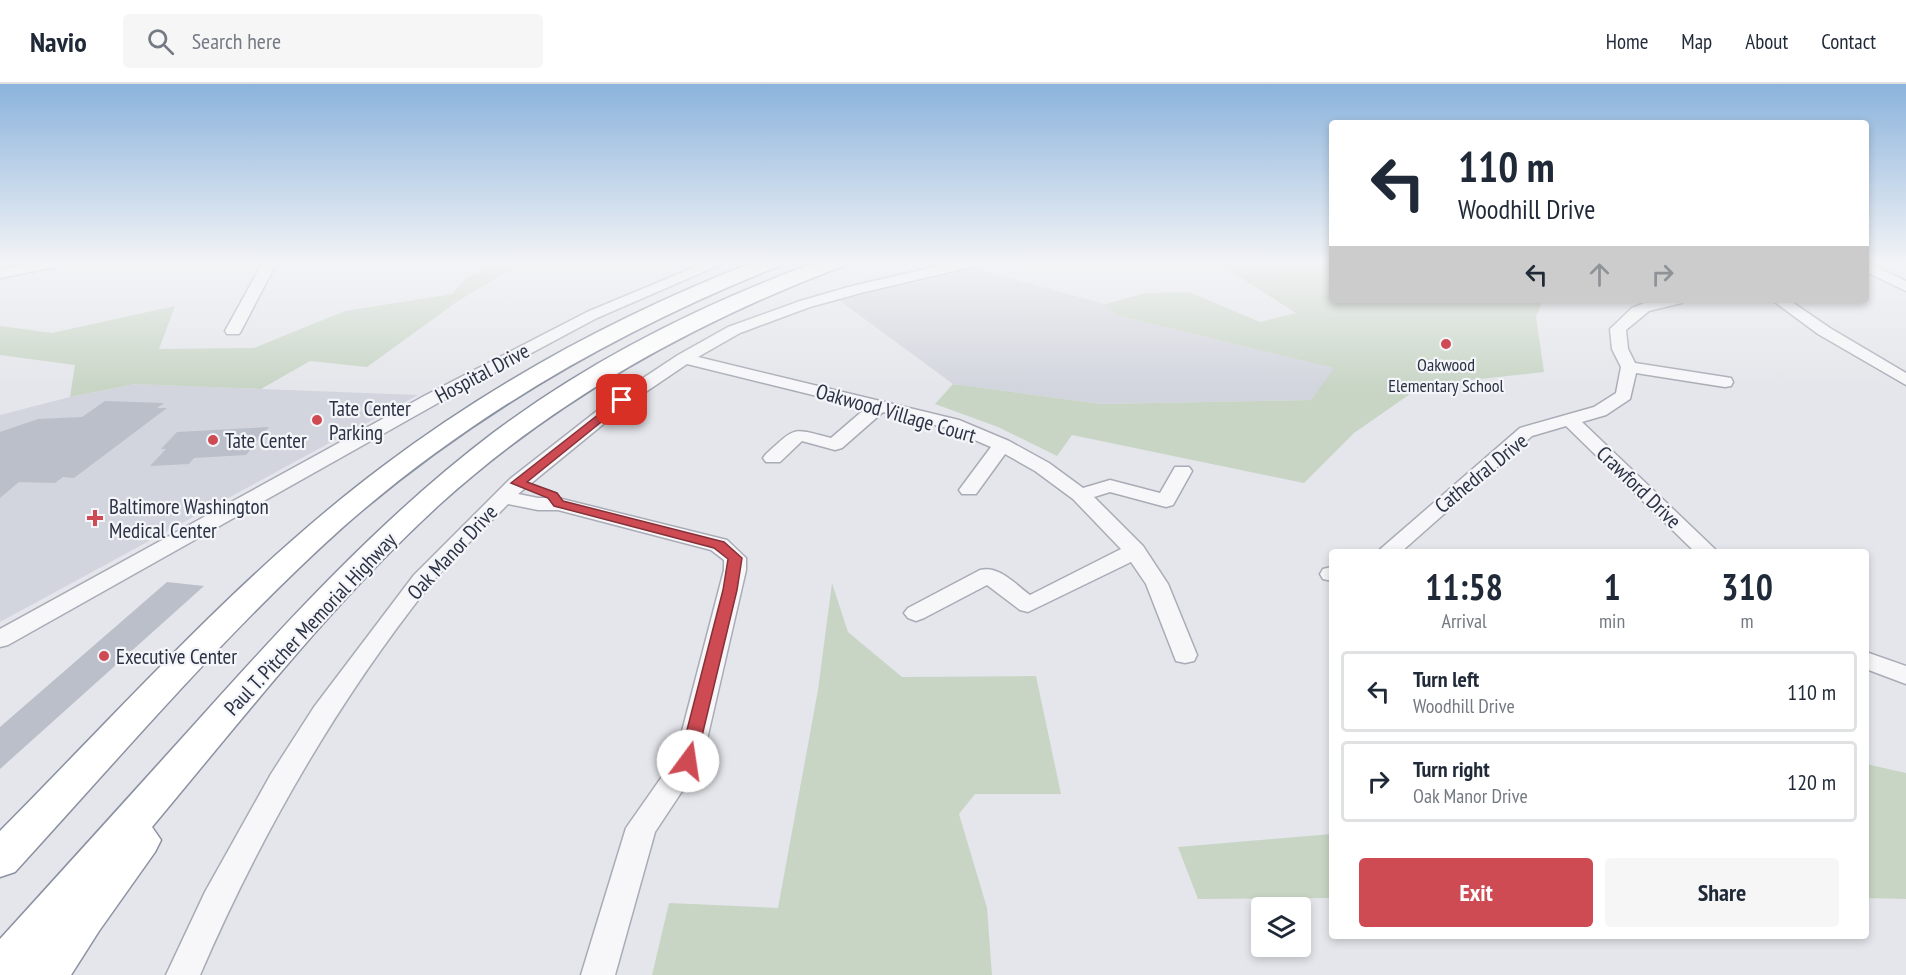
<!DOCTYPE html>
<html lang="en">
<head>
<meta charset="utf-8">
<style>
  :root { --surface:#fff; --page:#f6f6f7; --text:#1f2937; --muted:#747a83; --line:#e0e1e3; --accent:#ce4b54 }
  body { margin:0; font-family:"PT Sans Narrow",sans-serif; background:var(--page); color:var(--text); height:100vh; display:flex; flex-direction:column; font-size:22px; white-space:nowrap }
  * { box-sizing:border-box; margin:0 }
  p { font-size:20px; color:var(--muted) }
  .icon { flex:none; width:33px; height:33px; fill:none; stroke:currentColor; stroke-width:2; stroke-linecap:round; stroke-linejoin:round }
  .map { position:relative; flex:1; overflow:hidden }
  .details { position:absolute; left:1329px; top:465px; width:540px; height:390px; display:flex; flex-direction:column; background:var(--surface); border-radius:6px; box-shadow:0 3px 9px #0003 }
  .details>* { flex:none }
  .hud { position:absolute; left:1329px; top:36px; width:540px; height:183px; border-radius:6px; box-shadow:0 3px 9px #0003; background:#fff; color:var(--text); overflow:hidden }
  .controls { position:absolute; left:1251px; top:813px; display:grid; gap:12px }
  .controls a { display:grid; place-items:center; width:60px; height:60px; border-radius:6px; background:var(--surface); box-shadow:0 3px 9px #0003; font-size:30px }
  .pin { position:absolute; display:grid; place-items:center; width:51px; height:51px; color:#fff; margin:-26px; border-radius:12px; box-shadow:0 3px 9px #0006 }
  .me { position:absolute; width:66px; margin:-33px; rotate:14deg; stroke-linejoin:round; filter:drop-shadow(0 0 4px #0008) }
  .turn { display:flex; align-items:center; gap:21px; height:126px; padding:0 30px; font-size:27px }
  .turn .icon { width:78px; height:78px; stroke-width:2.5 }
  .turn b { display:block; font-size:42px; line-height:51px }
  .lanes { display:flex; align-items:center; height:57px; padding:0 30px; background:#0003; justify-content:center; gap:30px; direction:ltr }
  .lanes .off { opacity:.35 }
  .eta { display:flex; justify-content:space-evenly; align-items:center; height:102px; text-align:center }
  .eta b { font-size:36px; font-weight:600; line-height:42px }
  .cta { display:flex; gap:12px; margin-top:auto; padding:12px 30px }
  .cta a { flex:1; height:69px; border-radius:6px; background:var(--accent); color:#fff; font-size:24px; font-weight:600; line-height:69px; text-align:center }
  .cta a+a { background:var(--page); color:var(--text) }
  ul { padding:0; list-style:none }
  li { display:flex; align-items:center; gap:18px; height:81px; margin:0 12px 9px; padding:0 18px; border:3px solid var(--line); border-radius:6px }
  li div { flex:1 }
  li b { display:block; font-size:22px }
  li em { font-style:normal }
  header { display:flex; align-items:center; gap:36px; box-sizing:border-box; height:84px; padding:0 30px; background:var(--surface); border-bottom:2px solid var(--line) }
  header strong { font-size:28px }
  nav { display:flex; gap:33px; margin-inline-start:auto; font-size:21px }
  .search { width:420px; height:54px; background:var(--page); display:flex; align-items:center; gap:15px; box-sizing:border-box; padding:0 21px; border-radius:6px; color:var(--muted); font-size:22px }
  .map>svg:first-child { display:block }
  .built { fill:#d2d5dd }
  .green { fill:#c8d5c5 }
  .building { fill:#bbbfc9 }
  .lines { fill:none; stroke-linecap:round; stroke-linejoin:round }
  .minor-casing { stroke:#a9acb6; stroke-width:3 }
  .highway-casing { stroke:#8b92a2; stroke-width:3 }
  .minor { fill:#f7f7fa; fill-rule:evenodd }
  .highway { fill:#fff; fill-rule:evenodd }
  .route { fill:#ce4b54; stroke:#863137; stroke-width:1.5 }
  .poi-dot { fill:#ce4b54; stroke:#f4f5f9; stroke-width:2 }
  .labels { text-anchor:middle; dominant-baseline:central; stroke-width:4.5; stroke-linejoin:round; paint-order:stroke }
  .far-poi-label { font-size:18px; fill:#2b3244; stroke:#f4f5f9 }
  .street-label { font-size:21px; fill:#2b3244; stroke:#f4f5f9 }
  .poi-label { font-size:21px; fill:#2b3244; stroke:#f4f5f9; text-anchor:start }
</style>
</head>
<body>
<header>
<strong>Navio</strong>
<div class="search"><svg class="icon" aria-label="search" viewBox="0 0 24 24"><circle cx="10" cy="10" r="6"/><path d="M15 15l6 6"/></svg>Search here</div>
<nav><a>Home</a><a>Map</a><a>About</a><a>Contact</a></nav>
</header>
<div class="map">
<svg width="1906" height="891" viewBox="0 0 1906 891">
  <rect width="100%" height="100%" fill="#e4e6eb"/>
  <path class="built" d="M975,185L1105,220L1116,231L1335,284L1311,316L1100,320L953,300L839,216Z
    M135,300L261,305L418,311L0,538V331L70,313Z"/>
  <path class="green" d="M501,178H523L458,217L367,283L310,277L261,305L135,300L70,313L75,281L0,271V242L52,249L175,222L159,265L254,264L345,227L452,210L466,194Z
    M1216,178H1332V216H1543L1536,233L1544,288L1423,301L1354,349L1304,399L1072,351L1057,372L998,343L935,320L953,300L1100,320L1311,316L1334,284L1116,231L1105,220L1146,209L1189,208L1260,238L1296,229Z
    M832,499L848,548L902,593L1036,592L1061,710H975L959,730L987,824L992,891H652L669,819L778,824L818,606Z
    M1866,680L1906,689V815L1866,814Z
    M1332,750V814L1198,815L1178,763Z"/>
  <path class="building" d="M105,317L164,319L157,324H167L74,394L63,393L55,399L19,398L0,414V348L38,335L82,333Z
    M269,343L246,371L194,374L189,380L150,382L166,365H161L177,348Z
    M167,498L204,502L0,685V643Z"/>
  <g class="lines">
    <g class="minor-casing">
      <path id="minor" d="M38,178H67L60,182L0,194V186Z
        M263,178H277L241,247L239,250H227L225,247Z
        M707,178H726L597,234L438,319L8,561L0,563V545L426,311L587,228Z
        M956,178H982L980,181L861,209L810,223L740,249L698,273L959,336L1009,357L1049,379L1083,404L1110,396L1160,409L1175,383H1189L1192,387L1173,421L1166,423L1110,408L1094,413L1143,462L1168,500L1197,571L1194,577L1185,579L1176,577L1146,500L1131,478L1028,528L1020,526L987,501L924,534L916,537L908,534L904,529L908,524L980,486C999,481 1015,500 1030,511L1121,465L1073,415L1035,387L1005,370L976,410H962L959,406L991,363L947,344L883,328L842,364L835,366L802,357L780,378H766L763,374L766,370C797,342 791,344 831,354L866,324L687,280L628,320L518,410L538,414H558L727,456L746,474V486L702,677L655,748L615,891H581L626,744L675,674L724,486V476L711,466L558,426H538L508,420C482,447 452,473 429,502C335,621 260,752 200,891H166L205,808L271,690L314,623L414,491L510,395L616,312L678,271L728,243L800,217L852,202Z
        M1866,178L1906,197V207L1866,188Z
        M1652,216H1684L1682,219L1649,227L1626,246L1628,265L1635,279L1725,293L1731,294L1733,298L1731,302L1725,303L1636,289L1630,315L1606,331L1582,338L1718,468H1695L1566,342L1532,352L1401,468H1377L1520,344L1594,323L1616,309L1621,283L1612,265L1610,245L1632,224Z
        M1772,216H1789L1830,244L1906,289V301L1818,250Z
        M1331,483L1332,497L1323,495L1320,490L1323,485Z
        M1866,568L1906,582V600L1866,585Z"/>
    </g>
    <g class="highway-casing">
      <path id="highway" d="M754,178H782L779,182C619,246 473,329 343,443C225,549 122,671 15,788L0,793V747C123,623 241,489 382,383C496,297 620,230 754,178Z
        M817,178H846L843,182C695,238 557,314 439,421C333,518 244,633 152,743L161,756L155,768L99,847L71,891H0V855C64,785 128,714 192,643C286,538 381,434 493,349C592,275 702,220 817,178Z"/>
    </g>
    <use href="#minor" class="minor"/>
    <use href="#highway" class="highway"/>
  </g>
  <linearGradient id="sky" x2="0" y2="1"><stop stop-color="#8bb3dc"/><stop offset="0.59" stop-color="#f3f4f6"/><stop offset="1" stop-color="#f3f4f6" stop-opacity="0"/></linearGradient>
  <rect width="1906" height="303" fill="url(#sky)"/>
  <path class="route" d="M622,312L626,313V318L527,398L557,409L563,417L724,458L742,474L737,506L696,677L694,681L688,683L681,681L679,677L723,506L728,475L714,464L554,422L548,414L511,399Z"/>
  <g class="poi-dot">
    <circle cx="1446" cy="260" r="6"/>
    <circle cx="317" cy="336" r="6"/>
    <circle cx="213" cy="356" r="6"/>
    <path d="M92 425h6v6h6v6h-6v6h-6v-6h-6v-6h6z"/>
    <circle cx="104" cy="572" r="6"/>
  </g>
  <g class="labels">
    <g class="far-poi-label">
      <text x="1446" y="280">Oakwood<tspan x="1446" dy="21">Elementary School</tspan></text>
    </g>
    <g class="street-label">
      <text transform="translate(482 289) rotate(-28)">Hospital Drive</text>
      <text transform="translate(896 329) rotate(16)">Oakwood Village Court</text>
      <text transform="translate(1481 389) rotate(-39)">Cathedral Drive</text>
      <text transform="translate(1639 403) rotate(44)">Crawford Drive</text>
      <text transform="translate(452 468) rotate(-47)">Oak Manor Drive</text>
      <text transform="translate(310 540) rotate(-47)">Paul T. Pitcher Memorial Highway</text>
    </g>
    <g class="poi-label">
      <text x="329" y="324">Tate Center<tspan x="329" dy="24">Parking</tspan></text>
      <text x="225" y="356">Tate Center</text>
      <text x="109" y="422">Baltimore Washington<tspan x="109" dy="24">Medical Center</tspan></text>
      <text x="116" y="572">Executive Center</text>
    </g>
  </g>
</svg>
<div class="controls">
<a><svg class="icon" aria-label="layers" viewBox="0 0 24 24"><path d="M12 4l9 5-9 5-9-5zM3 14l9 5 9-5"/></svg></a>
</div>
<div class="pin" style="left:622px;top:316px;background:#d93025"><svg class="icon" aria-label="arrive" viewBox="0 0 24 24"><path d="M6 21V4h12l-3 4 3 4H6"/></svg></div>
<svg class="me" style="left:688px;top:677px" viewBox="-20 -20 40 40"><circle r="19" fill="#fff"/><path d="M0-13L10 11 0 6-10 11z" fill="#ce4b54"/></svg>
<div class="hud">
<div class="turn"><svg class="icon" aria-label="left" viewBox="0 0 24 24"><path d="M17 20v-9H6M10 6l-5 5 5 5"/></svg><div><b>110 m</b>Woodhill Drive</div></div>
<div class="lanes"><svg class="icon" aria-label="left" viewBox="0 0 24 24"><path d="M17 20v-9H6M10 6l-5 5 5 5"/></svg><svg class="icon off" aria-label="ahead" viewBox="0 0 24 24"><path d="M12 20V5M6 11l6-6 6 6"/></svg><svg class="icon off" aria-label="right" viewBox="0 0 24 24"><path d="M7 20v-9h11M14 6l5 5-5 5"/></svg></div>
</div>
<section class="details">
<div class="eta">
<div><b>11:58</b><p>Arrival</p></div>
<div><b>1</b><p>min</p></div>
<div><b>310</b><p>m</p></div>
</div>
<ul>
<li><svg class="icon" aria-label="left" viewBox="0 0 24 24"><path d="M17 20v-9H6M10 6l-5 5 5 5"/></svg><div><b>Turn left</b><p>Woodhill Drive</p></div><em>110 m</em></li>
<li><svg class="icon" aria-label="right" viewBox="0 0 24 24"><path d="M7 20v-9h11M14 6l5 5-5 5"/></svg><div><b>Turn right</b><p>Oak Manor Drive</p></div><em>120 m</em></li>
</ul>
<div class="cta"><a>Exit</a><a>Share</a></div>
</section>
</div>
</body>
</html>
